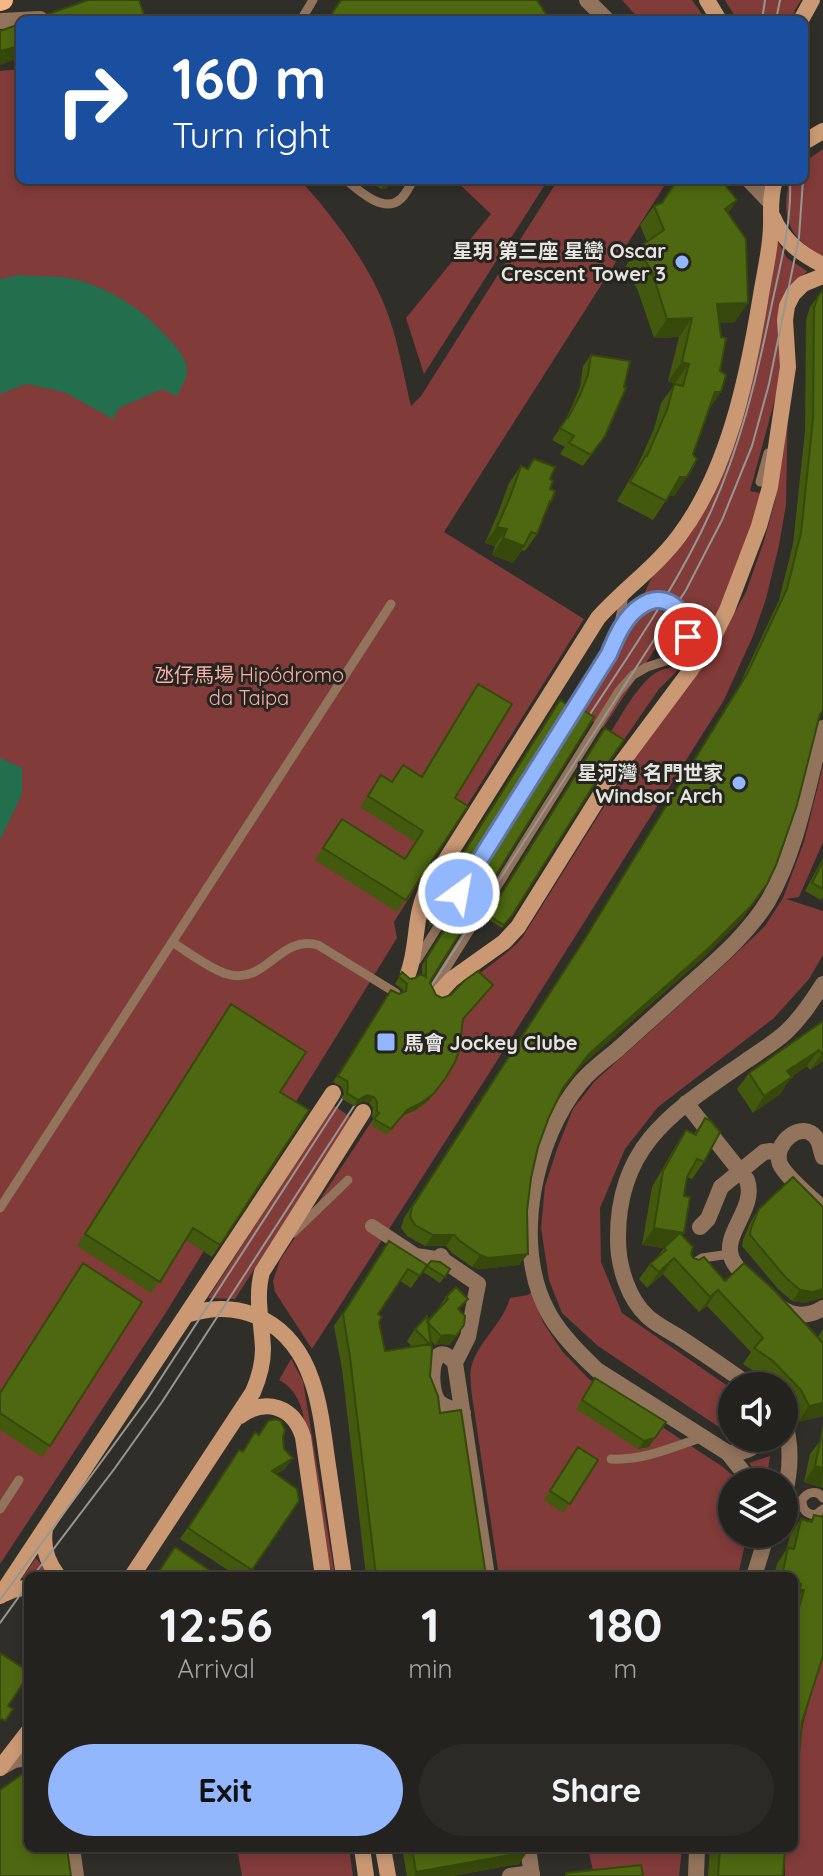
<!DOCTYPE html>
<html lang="en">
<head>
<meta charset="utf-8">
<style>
  :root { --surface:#24221e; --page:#2c2a27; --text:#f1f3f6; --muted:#a3a4a4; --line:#413f3c; --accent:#93b7fd }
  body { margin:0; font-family:Quicksand,"Noto Sans SC",sans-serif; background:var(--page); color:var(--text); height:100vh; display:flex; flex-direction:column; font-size:30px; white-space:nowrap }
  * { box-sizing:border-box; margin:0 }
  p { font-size:26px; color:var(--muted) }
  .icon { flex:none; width:44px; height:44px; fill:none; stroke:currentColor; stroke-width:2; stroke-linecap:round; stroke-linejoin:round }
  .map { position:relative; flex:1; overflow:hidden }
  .sheet { position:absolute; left:24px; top:1572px; width:774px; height:280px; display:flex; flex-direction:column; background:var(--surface); border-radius:12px; box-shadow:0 4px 12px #0003,0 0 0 2px var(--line) }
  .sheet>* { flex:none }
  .top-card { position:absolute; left:16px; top:16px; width:792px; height:168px; border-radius:12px; box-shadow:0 4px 12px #0003,0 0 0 2px var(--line); background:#1a4fa0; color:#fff; overflow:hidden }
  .controls { position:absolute; left:718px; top:1372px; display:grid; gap:16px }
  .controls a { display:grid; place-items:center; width:80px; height:80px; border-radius:50%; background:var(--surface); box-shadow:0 4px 12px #0003,0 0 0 2px var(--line); font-size:40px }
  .pin { position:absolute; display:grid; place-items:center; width:68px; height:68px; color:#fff; margin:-34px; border:4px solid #fff; border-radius:50%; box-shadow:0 2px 8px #0007 }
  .me { position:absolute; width:88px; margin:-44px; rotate:32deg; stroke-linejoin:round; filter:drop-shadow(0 0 6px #0008) }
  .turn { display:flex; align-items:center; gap:28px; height:168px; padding:0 24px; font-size:36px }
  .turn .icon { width:104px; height:104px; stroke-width:2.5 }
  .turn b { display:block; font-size:56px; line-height:68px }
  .eta { display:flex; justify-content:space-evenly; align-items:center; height:136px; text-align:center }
  .eta b { font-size:48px; font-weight:700; line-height:56px }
  .button { display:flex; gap:16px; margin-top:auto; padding:16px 24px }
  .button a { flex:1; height:92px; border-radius:48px; background:var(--accent); color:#111; font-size:32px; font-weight:700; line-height:92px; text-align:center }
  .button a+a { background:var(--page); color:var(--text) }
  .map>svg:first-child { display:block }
  .green { fill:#813b39 }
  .water { fill:#236e4d }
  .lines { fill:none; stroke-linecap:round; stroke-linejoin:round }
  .service { stroke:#92735c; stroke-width:9 }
  .pedestrian { stroke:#92735c; stroke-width:14 }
  .minor { stroke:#92735c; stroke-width:16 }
  .tertiary { stroke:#92735c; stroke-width:16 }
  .secondary { stroke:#ca9974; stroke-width:16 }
  .primary { stroke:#f5b686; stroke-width:20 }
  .tram { stroke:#989691; stroke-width:2 }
  .minor-bridge { stroke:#92735c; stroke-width:16 }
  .wall { fill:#42590e }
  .shaded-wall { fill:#36490b }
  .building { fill:#4d6810; stroke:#36490b; stroke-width:2 }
  .route-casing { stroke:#6077a4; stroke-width:20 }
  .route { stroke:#93b7fd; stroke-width:14 }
  .poi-dot { fill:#93b7fd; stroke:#26241e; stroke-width:3 }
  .labels { text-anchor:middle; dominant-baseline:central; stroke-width:6; stroke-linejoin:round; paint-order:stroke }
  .poi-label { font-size:20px; font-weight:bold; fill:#e5e4e0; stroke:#26241e; text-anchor:end }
  .park-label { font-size:20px; fill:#fab0ab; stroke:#26241e }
</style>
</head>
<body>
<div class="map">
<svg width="823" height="1876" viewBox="0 0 823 1876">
  <rect width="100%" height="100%" fill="#302e28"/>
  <path class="green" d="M622,0H692L706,20H640Z
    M725,0H801L795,10L792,20H737Z
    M20,69V180H300C333,216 368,263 386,309C398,340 403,373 411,406L421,396L558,180H668L444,532L584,619L394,922L397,938L165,1314L0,1564V71Z
    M823,149V256C789,239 780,216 790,180H804V162Z
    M455,180H548L424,374L406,318L491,214Z
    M775,236L787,258L807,271L796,287L778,388L750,491L760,493L767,473L745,549L714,621L708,628C703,625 695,621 692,616C690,615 690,612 689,611C680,598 663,591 649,596L645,592L650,581L714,482Z
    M788,397L786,505L779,545L766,599L753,636L724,700L486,1078L312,1349L275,1292L273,1281L280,1260L458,991C478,972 503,959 522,938L635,757L714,651L746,592L764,541L775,501L783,449Z
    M648,609C656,609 661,609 667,615V625L665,634L603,728L580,713L634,625L643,613Z
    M682,666L659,689L623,741L610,733C622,715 638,683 657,672C665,668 673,667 682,666Z
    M823,766V842L799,897L786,899L823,911V955L809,979L774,1018L658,1107L625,1149L600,1208L601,1262L622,1313L732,1389V1434L725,1431L598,1346L562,1313L549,1280L541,1228L545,1186L557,1149L573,1109L595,1081L724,965L765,926L783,898L804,842Z
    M333,1105L352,1118L235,1299L208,1298Z
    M532,1292L543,1322L562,1351L589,1379L723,1467L740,1482H732V1534H747L738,1576H499L472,1396C471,1386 469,1373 472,1364C480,1340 503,1323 510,1298L528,1295Z
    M291,1359L303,1381L335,1576H327L303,1414C299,1399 293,1387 279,1380Z
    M770,1456L766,1482H763L749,1463Z
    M36,1558L50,1576H28V1579L22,1578Z
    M823,1649V1876H785V1848H794V1772L798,1743Z
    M237,1848H349L353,1876H242Z
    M588,1848H682L679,1876H637L593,1871Z"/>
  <path class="water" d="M18,275C36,277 57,275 74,279C111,289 141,308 167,337C175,345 185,356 187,368C188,378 181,387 177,396L162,389L119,408L113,419L64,392L26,384L0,394V279Z
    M0,758L22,768V794L0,840Z"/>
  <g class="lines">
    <path class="service" d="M301,20L313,0
      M346,180C358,190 382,212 398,201C405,197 409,187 413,180
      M760,482L768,453
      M622,628C626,621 631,613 638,608C669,582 708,628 675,656
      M172,942C188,952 210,969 227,974C266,986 279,934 318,945L396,993
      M417,960L609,654C618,633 622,615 624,593
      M433,989L619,691L633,675L647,667L702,649
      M0,1208L391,604
      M293,1233L348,1180
      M689,1266L702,1258L730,1254
      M611,1459C643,1461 673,1447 703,1437
      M802,1500C802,1509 806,1514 815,1515L823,1509
      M802,1500C807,1492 817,1489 823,1498
      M0,1509L19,1480"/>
    <path class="pedestrian" d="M372,1226L416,1255L442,1259"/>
    <path class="minor" d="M587,0L607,20
      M0,21L40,19
      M749,180L770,202
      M686,1103L747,1180C757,1209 721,1234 732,1259C736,1269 746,1276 754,1283
      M823,1157C821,1152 820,1143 817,1139C803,1118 772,1143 780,1164C785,1176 813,1199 823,1209
      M700,1227L708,1219L721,1187
      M441,1256L443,1260L478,1284L468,1337L455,1363L487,1576
      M780,1307C793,1317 809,1317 823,1308
      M455,1363C430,1333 428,1389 438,1401C443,1407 456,1410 463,1413
      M750,1386C727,1369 703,1353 679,1337C669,1331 657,1325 648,1317C628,1299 618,1266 618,1239C617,1143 676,1110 746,1061C759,1052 774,1043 786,1032C801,1018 812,1001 823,984
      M784,1420C792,1446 791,1471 784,1496
      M728,1453C742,1453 753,1450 762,1438
      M0,1768L14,1760L28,1758
      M72,1848L76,1876
      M528,1848L532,1876
      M510,1876L532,1873"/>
    <path class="tertiary" d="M751,1482L728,1453L597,1370C581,1355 557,1331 547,1310C512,1244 534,1138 581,1082C591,1070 605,1060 617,1050C641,1028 665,1007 689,985C717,960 748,934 768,901C797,851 808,785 823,728
      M754,1576L763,1547V1534
      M696,1876L697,1848"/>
    <path class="secondary" d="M707,0L719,20
      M801,20L812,0
      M804,142L823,131
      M773,217C783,241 801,254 823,265
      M408,974C418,947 414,919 425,893L598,618C624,589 656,567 679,536C728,471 747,379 760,301C763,281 768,260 770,240C773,218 768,202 775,180
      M439,993L452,979L504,942L518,927L614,773L690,671L714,636L727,610L759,526L770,487L788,367L785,320L787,306L793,294L803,284L823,276
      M186,1315C244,1296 293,1324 312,1381C322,1410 324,1441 329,1472C334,1507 339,1541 344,1576
      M240,1416C266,1397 294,1407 303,1437L323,1576
      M45,1529C42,1547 47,1562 58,1576
      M132,1576L253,1392C259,1378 263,1364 263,1349C262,1322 255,1298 262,1272L363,1112
      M1,1595L13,1590L28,1587
      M0,1596L333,1093
      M0,1768L28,1732
      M362,1848L366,1876
      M383,1848L388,1876"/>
    <path class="primary" d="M0,1L3,0"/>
    <path class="tram" d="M762,20L765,0
      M776,20L780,0
      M579,731C625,660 676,589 711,511C740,447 756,381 770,313C779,269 792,225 790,180
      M419,1005L686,590L722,520L752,446L769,384L799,237L803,180
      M33,1576L115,1468L162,1402L367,1086
      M0,1600L148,1398L354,1081
      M0,1623L28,1584"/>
    <path class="minor-bridge" d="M721,1187L764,1152L771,1151L778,1154"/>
  </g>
  <path class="wall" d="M367,180H392L386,189H381Z
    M676,180L737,200L728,213L735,322L719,323L721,392L710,407L693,454L687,477L674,496H669L653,520L617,501L637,467L654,429L661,403L675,384L668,381L679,337L654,338L638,291L625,267L638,248L647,242L640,225L654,206L661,204Z
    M818,296L820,714L743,918L703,958L581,1066L562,1091L549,1117L538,1147L531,1178L519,1265L480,1269L472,1267L452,1253L446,1246H425L407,1236L401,1228L404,1218L576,952L739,686L779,600L793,544L805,431L806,320L810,307Z
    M591,355L605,436L583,466L560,454L565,447L552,440L565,421L572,406L580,387L583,366Z
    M534,459L550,479L551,502L547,508L537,534L525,551L522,550L513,563L492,555L495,546L485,543L498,513L509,483L521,466L527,469Z
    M478,684L455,798L468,806L397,912L315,860L342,819L404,859L415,842L360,807L381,775L392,782L403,765L421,776Z
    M558,703L430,926L428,929L435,898Z
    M579,716L431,980L430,983L436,995L442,998L488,991L462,1020L441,1085L429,1100L416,1110L402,1116L387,1135L370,1125L374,1119L372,1117L373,1108L369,1103L363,1101L354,1106L342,1099L344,1093L342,1087L333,1082L391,990L399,994L402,993L403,990L395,984L402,972L410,979L415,978L422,974V965Z
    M605,728L606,765L509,920L502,928L486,918Z
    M823,858V897L821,900L805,891Z
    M231,1004L280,1092L309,1110L212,1257L186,1240L151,1293L77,1246Z
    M823,1021V1061L810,1070L807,1066L791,1077L780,1094L753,1113L737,1089L749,1073Z
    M705,1118L704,1162L692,1179L687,1177L684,1196L682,1235L693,1258L699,1260L704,1257L823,1416L798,1422L790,1406L784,1400V1386H771L762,1377L743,1364L751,1352L707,1306L699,1312L663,1274L647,1288L639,1279L650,1264L658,1256L664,1248L642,1245L652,1187L675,1147L686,1130L694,1134Z
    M793,1177L805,1303L792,1301L778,1289L742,1246L743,1240L751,1221L759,1209Z
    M389,1241L427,1265L411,1288L400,1281L378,1314L385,1351L412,1347L407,1341L415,1329L428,1321L441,1307L440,1306L446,1297L468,1299L459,1310L450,1345L441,1344L435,1345L430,1340V1376L486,1576H366L342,1369L334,1326Z
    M431,1261L450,1269L440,1283L423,1272Z
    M823,1329V1342L818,1337Z
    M595,1378L649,1447L638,1449L576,1409Z
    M0,1391L50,1446L42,1457L0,1430Z
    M268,1421L283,1437L284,1449L293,1458L285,1469L276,1474L299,1501L248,1576H237L180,1539L239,1450L242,1452L259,1435Z
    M823,1425V1488L804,1482L810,1454L820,1441Z
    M578,1447L598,1460L563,1513L544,1500Z
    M823,1513V1656L802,1722L794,1807V1576H774L777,1564L786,1550L790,1535L801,1519L810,1521L814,1515L821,1516Z
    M402,1848H527V1852L519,1864L452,1876H407Z
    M710,1848H785L783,1876H708Z"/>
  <path class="shaded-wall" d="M20,46V58L0,65V51Z
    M387,180H392L386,189H381Z
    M737,200L723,220L725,209Z
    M748,303L735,322L703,324L717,304Z
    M692,318L679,337L654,338L667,319Z
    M682,362L689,364L675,383L668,381Z
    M715,392H721L708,411Z
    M680,477H687L674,496H666Z
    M497,527L507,529L495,546L485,543Z
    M503,538L524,546L513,563L492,555Z
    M767,884L743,918L703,958L581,1066L555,1100L589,1054Z
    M819,1050L807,1066L776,1088L787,1071Z
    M823,1053V1061L810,1070L822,1054Z
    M792,1077L780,1094L753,1113L764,1096Z
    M445,1079L429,1100L416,1110L402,1116L387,1135L407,1110Z
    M367,1095L374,1097L369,1103L363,1101L354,1106L358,1100Z
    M654,1228L684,1233L672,1249L642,1245Z
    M433,1235H454L446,1246H425Z
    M528,1254L519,1265L480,1269L472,1267L480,1255Z
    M674,1258L663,1274L647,1288L659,1272Z
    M823,1289V1298L805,1303L792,1301L800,1290Z
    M718,1290L707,1306L699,1312L710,1297Z
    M448,1335L456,1336L450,1345L441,1344L435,1345L441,1336Z
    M823,1403V1416L798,1422L809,1406Z
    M655,1438L649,1447L638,1449L644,1441Z
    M293,1458L285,1469L264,1482L272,1471Z
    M815,1466L823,1468L822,1487L804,1482Z
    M794,1582L801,1584L794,1594Z
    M800,1590H804L794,1604V1598Z
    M527,1852L519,1864L452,1876H414L416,1872Z"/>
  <path class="building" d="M88,0H139L146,20H31Z
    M341,0H537L550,20H331L329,18Z
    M20,24V46L0,51V31Z
    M677,180H721L737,200L725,209L746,239L748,303L717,304L721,337L726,338L720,371L726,375L721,392H715L693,454L697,459L687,477H680L666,501L630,482L646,455L647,456L667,410L674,384L683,386L689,364L682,362L692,318L667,319L652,272L638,248L664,230L654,206L662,203Z
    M823,290V710L820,714L797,805L776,865L767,884L751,906L711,946L589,1054L563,1088L549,1117L538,1147L531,1178L527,1211L528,1254L488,1258L480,1255L460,1241L454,1235H433L415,1225L410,1217L412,1207L584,940L747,674L787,589L801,533L813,419L814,308L818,296Z
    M591,355L630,361L624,387L626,388L605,436L591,455L569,443L574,436L560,428L567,418H568L580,395L588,375Z
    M534,459L555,467L550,479L553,481L550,489L555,491L551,502L550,501L537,534L531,532L524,546L503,538L507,529L497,527L510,497L521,466L528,469Z
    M478,684L512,704L455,798L468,806L406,900L323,848L342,819L405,859L423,831L368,796L381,775L392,782L403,765L422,777Z
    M560,700L568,705L430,926L437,895Z
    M583,710L594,717L431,980L430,983L436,995L442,998L451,995L464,981L478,971L493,985L463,1019L459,1051L455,1062L445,1079L433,1094L421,1103L407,1110L391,1129L374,1119L379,1113L377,1111V1102L374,1097L367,1095L358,1100L347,1093L348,1087L347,1081L338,1076L391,990L399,994L406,991L407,984L399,977L402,972L410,979L415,978L421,974L426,977V959Z
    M605,728L624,740L607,764L511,917L504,925L488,915Z
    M823,861V889L812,883Z
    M231,1004L306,1052L280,1092L309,1110L220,1245L193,1228L160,1282L85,1234Z
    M823,1021V1053L822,1054L819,1050L787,1071L792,1077L764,1096L749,1073Z
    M705,1118L711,1121L720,1132L704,1162L697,1159L687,1177L684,1196L690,1197L684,1233L654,1228L663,1171L686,1130L696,1135Z
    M793,1177L823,1207V1289L813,1292L800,1290L786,1278L750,1235L751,1228L759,1209Z
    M680,1233L693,1247L691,1253L693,1258L699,1260L704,1257L725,1281L744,1263L774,1290L823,1343V1403L809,1406L801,1390L773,1361L754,1348L763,1338L718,1290L710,1297L674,1258L659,1272L650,1264L666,1250L664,1248Z
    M389,1241L427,1265L420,1276L408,1269L378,1314L382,1317L379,1322L385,1351L430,1344L415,1329L427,1316L432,1350L430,1376L438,1396L440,1413L461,1410L486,1576H376L350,1357L343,1314Z
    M431,1261L440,1262L450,1269L445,1277L427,1266Z
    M83,1263L142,1302L50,1446L0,1413V1393Z
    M456,1287L468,1299L458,1309L465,1316L464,1325L456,1336L448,1335L441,1336L427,1322L448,1299L446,1297Z
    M595,1378L666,1422L655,1438L644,1441L582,1400Z
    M275,1419L281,1421L285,1430L283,1437L284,1449L293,1458L272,1471L297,1489L299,1501L252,1570L188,1528L239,1450L243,1452L255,1432L259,1435L268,1421Z
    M821,1438H823V1468L815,1466Z
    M578,1447L598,1460L570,1504L550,1491Z
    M814,1515L823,1517V1656L802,1722L794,1807V1625L804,1590H800L801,1584L794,1582V1576H782L788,1548L794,1549L801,1519L812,1522Z
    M175,1547L218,1576H156Z
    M0,1653L28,1671V1676L8,1706L13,1709L5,1721L0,1718Z
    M28,1768V1848H67L71,1876H0V1790L21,1775Z
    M412,1848H527V1852L416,1872Z
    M720,1848H785L783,1876H718Z
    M641,1865L643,1876H566V1873Z"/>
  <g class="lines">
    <g class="route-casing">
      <path id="route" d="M459,893L609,654C616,637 625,616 641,606C665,589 688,611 688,637"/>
    </g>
    <use href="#route" class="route"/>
  </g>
  <g class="poi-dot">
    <circle cx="682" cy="262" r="8"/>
    <circle cx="739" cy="783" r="8"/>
    <rect x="376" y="1032" width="20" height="20" rx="4"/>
  </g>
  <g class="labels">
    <g class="poi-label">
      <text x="666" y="250">星玥 第三座 星巒 Oscar<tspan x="666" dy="23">Crescent Tower 3</tspan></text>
      <text x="723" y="772">星河灣 名門世家<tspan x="723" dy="23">Windsor Arch</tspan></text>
      <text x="404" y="1042" text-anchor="start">馬會 Jockey Clube</text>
    </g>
    <g class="park-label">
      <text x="249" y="674">氹仔馬場 Hipódromo<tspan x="249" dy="23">da Taipa</tspan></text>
    </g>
  </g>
</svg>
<div class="controls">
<a><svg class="icon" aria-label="sound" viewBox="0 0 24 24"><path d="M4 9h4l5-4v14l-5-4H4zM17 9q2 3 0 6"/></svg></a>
<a><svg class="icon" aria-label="layers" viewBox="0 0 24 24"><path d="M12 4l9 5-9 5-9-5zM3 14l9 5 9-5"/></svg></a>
</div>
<div class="pin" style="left:688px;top:637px;background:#d93025"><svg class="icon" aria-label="arrive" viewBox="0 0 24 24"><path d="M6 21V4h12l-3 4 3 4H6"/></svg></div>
<svg class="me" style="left:459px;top:893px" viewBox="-20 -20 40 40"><circle r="17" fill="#93b7fd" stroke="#fff" stroke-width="3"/><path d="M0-11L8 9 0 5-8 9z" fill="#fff"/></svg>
<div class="top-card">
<div class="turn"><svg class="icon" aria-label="right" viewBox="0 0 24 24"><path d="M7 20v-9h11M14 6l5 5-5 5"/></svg><div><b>160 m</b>Turn right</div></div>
</div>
<section class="sheet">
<div class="eta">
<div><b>12:56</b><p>Arrival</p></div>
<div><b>1</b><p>min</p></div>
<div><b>180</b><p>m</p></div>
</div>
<div class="button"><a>Exit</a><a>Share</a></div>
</section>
</div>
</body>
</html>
